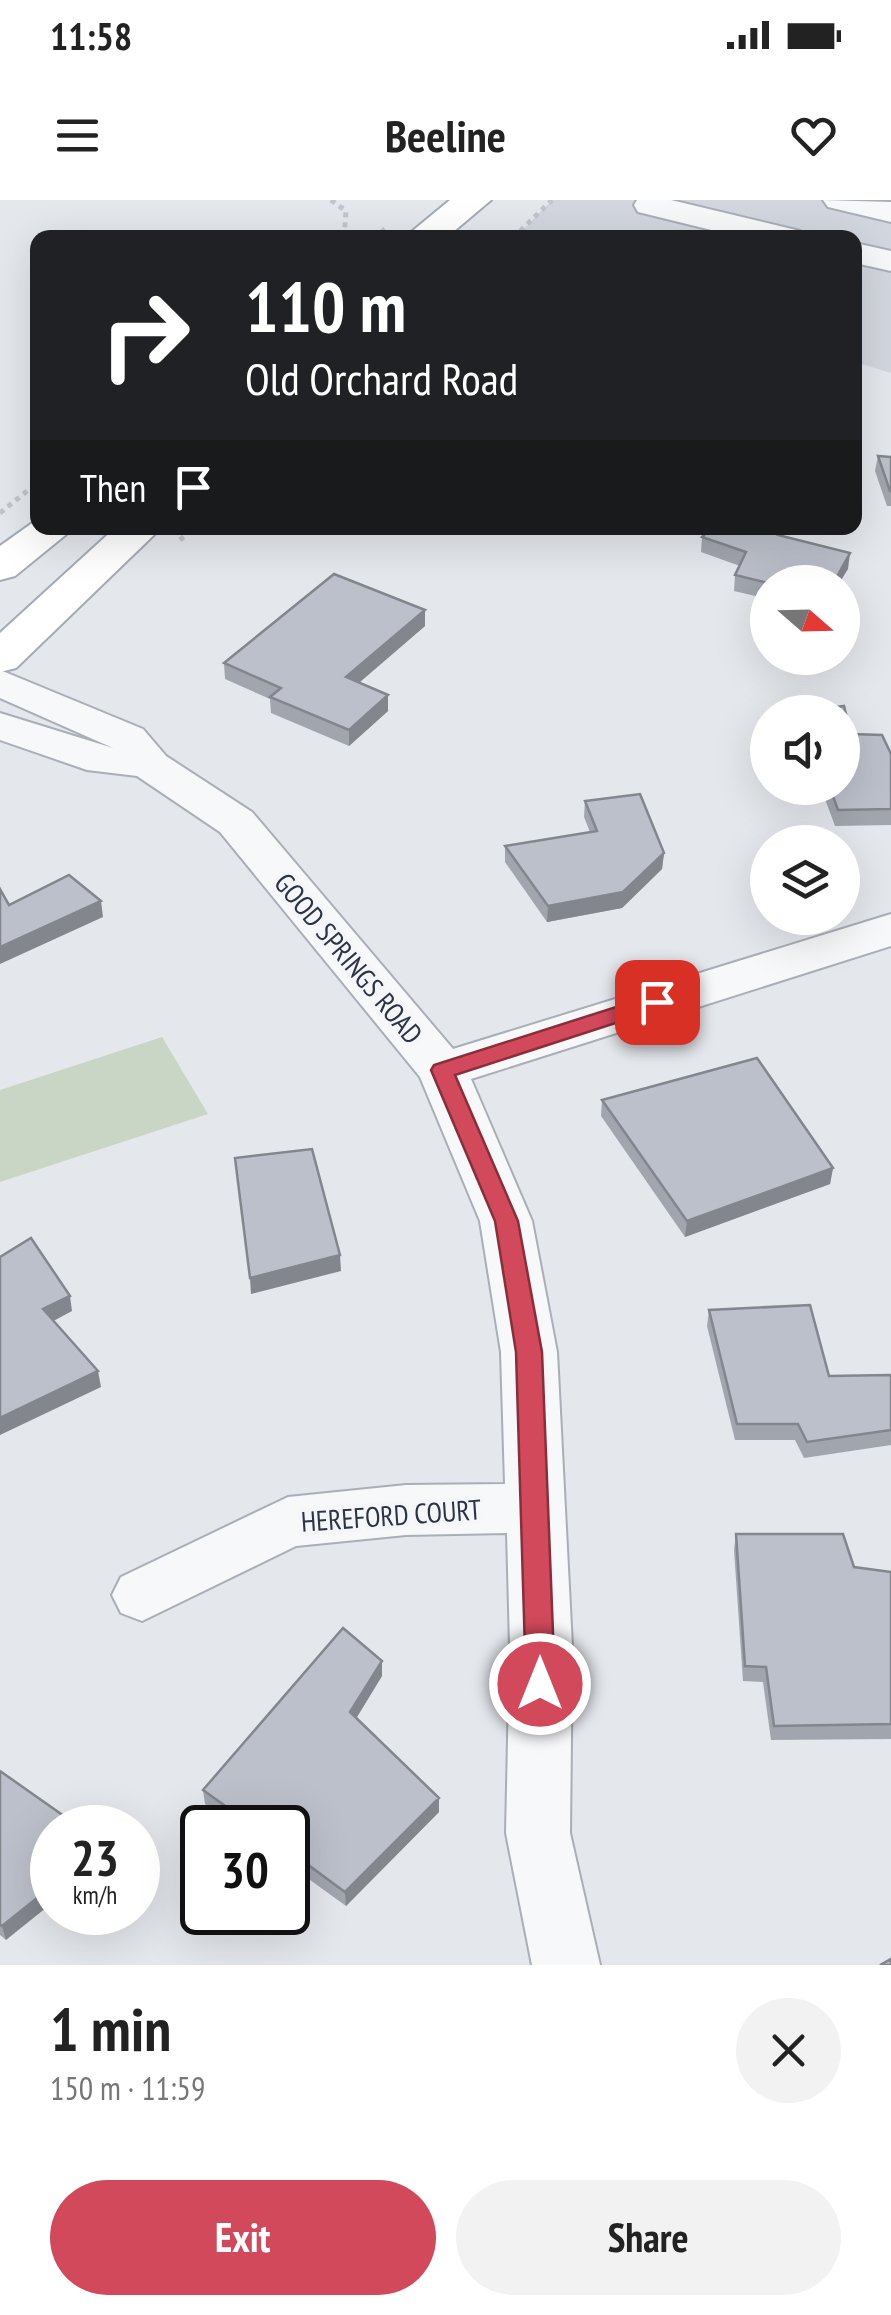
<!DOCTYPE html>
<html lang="en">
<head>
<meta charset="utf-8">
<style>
  :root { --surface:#fff; --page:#f2f2f2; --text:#222; --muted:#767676; --accent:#d1495b }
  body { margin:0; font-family:"PT Sans Narrow",sans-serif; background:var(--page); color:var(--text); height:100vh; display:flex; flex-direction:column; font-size:38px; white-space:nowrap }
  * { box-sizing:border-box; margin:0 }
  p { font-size:32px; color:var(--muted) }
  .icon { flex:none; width:55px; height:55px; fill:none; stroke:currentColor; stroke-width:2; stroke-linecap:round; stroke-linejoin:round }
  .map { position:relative; height:1765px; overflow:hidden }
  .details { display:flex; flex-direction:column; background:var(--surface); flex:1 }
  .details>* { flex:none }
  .top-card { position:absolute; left:30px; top:30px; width:832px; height:305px; border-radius:20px; box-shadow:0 10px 40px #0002; background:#202124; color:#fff; overflow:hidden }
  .needle { width:65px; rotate:110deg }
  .buttons { position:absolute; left:750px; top:365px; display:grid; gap:20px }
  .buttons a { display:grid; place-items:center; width:110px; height:110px; border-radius:50%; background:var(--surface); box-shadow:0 10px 40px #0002; font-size:50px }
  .speed { position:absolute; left:30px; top:1605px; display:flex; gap:20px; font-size:50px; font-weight:700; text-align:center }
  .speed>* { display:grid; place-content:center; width:130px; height:130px; border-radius:50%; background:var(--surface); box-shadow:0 10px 40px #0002; line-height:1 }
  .speed small { font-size:25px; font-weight:400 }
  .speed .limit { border:5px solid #111; border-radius:15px; background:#fff; color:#111 }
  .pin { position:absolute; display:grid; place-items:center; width:85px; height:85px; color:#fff; margin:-42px; border-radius:20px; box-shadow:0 5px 15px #0006 }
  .me { position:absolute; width:110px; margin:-55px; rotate:0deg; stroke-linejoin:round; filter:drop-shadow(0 0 8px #0008) }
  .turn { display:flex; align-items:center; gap:35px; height:210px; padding:0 50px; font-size:45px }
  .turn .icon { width:130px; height:130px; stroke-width:2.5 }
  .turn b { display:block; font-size:70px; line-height:85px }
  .then { display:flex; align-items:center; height:95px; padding:0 50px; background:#0003; gap:20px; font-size:38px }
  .round { display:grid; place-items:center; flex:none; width:105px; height:105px; border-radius:52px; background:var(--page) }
  .summary { display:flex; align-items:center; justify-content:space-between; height:170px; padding:0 50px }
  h1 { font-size:60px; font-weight:700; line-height:75px }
  .action { display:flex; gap:20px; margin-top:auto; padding:20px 50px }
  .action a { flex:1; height:115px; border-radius:60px; background:var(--accent); color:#fff; font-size:40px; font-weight:700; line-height:115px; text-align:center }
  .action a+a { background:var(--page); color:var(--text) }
  .status { display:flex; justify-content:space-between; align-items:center; height:70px; padding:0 50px; background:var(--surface); direction:ltr }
  .status svg { height:28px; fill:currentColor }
  header { display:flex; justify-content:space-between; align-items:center; height:130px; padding:0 50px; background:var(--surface); font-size:45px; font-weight:700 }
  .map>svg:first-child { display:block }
  .built { fill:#d2d6de }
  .green { fill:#c9d6c5 }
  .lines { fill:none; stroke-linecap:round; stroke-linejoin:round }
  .minor-casing { stroke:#a9aeb7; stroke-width:4 }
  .major-casing { stroke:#a3abb8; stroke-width:4 }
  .path { stroke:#c2c5cb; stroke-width:5; stroke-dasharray:5 5; stroke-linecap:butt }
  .minor { fill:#f7f8fa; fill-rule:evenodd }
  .major { fill:#fff; fill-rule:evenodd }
  .wall { fill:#a1a5ae }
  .shaded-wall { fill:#83868d }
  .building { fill:#bbc0ca; stroke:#83868d; stroke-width:2.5 }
  .route { fill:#d1495b; stroke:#882f3b; stroke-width:2.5 }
  .labels { text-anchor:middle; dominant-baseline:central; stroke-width:8; stroke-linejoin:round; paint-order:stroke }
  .street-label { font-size:28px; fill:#2b3445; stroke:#f4f6f9 }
</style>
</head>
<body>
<div class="status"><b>11:58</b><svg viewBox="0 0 49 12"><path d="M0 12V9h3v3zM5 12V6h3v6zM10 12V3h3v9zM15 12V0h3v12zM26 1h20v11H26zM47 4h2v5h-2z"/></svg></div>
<header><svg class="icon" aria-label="menu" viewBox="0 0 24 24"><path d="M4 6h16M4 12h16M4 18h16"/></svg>Beeline<svg class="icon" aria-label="heart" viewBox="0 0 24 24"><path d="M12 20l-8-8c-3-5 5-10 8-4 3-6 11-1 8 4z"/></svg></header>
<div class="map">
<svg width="891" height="1765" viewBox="0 0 891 1765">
  <rect width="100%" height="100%" fill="#e4e7ec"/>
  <path class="built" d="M552,0H891V173L855,162V38H515Z"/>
  <path class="green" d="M162,837L208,914L0,982V890Z"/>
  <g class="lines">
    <g class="minor-casing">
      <path id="minor" d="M637,0H671L800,31L804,38H744L638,12L634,5Z
        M823,0L891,2V22L828,7Z
        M855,43L891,51V71L855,63Z
        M0,470L143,529L166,556L252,612L453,849L891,714V746L471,879L532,1021L557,1152L572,1446L570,1633L600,1765H532L506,1633L510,1446L507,1333L406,1335L296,1346L142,1421L121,1413L112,1395L121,1377L288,1297L406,1285L505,1284L501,1152L480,1021L420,877L220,632L137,576L87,570L0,540V513L113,548L0,498Z"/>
    </g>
    <g class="major-casing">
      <path id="major" d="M450,0H491L446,38H404Z
        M38,319V328H74L15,376L0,380V346Z
        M115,328H161L16,468L0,472V433Z"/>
    </g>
    <path class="path" d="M331,0L346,11L344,38
      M374,38L385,29
      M513,38L552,0
      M0,313L38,282
      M180,340L194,328"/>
    <use href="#minor" class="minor"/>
    <use href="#major" class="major"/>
  </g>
  <path class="wall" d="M878,256L891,257V306H887L875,271Z
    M781,336L848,369L768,382V399L734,391L735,375L740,366L701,352L702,337Z
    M425,426L359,483L388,495V511L349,546L271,513L270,499L225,479L224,463Z
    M891,554V625L835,626L821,588H842Z
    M585,601L664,653L662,669L622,708L547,722L505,662V646L590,632L584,617Z
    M602,900L833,968L830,984L685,1037L601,916Z
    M709,1110L829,1176L891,1175V1245L804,1258L795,1240H735L707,1126Z
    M736,1334L854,1367L891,1372V1539L771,1540L763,1482L743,1481L734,1350Z
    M382,1461V1476L356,1518L439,1598V1612L346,1706L288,1664V1628H238L205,1604L203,1590Z
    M0,1571L6,1740L0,1735Z"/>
  <path class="shaded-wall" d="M850,353L848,369L840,382H834Z
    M425,410V426L347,493L346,477Z
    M388,495V511L349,546V530Z
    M664,653L662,669L622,708L547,722L548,706Z
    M101,701L103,717L0,764V747Z
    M833,968L830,984L685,1037L687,1021Z
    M340,1055L341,1071L251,1094L250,1078Z
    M70,1096L72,1111L46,1125L43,1109Z
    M98,1171L101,1187L0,1235V1218Z
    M382,1461V1476L351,1527L350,1512Z
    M439,1598V1612L346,1706L345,1692Z
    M52,1686V1703L6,1740L2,1726Z"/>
  <path class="building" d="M878,256L891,257V291H890Z
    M711,328H782L778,335L850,353L834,382L768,383L735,375L746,352L702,337Z
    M334,374L425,410L346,477L388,495L349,530L270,497L281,488L224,463Z
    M844,506L851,534L882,535L891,554V609L838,610L830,588H842V512H802Z
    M640,594L664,653L623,692L548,706L505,646L597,631L585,601Z
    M69,675L101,701L0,747V689L9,705Z
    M757,858L833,968L687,1021L602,900Z
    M312,949L340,1055L250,1078L235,958Z
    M31,1038L70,1096L43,1109L98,1171L0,1218V1057Z
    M810,1105L829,1176L891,1175V1230L807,1242L798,1224H737L709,1110Z
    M736,1334H843L854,1367L891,1372V1524L774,1526L766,1467L745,1466Z
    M343,1428L382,1461L350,1512L439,1598L345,1692L288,1650V1628H256L203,1590Z
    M0,1571L81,1628H52V1686L2,1726L0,1725Z
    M891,1759V1765H880Z"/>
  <path class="route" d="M657,794L665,796V807L455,875L518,1021L542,1152L555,1484L550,1493L540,1496L531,1493L526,1484L516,1152L495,1021L431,870L434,865Z"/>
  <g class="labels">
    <g class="street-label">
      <text transform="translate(349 758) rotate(50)">GOOD SPRINGS ROAD</text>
      <text transform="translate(391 1315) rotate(-4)">HEREFORD COURT</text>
    </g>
  </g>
</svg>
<div class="buttons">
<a><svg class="needle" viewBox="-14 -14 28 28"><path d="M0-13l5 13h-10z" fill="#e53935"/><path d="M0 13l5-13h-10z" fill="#767676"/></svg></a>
<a><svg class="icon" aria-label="sound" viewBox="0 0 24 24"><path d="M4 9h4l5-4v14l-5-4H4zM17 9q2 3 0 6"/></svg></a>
<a><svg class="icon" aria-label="layers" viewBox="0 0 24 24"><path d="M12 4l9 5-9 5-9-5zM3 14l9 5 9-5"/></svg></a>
</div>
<div class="speed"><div>23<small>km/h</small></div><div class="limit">30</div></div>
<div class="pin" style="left:657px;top:802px;background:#d93025"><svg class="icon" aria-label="arrive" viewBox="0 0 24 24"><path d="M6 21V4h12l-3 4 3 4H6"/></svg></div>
<svg class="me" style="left:540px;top:1484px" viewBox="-20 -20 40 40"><circle r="17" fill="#d1495b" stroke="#fff" stroke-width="3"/><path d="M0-11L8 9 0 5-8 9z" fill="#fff"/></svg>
<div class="top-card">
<div class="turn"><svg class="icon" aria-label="right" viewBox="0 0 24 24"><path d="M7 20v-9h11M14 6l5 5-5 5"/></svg><div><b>110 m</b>Old Orchard Road</div></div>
<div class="then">Then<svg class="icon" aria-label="arrive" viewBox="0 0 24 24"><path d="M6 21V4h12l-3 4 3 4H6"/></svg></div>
</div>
</div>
<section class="details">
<div class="summary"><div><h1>1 min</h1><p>150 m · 11:59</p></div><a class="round"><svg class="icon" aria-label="close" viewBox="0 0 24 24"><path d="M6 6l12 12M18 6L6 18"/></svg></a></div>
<div class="action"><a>Exit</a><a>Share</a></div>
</section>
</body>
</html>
